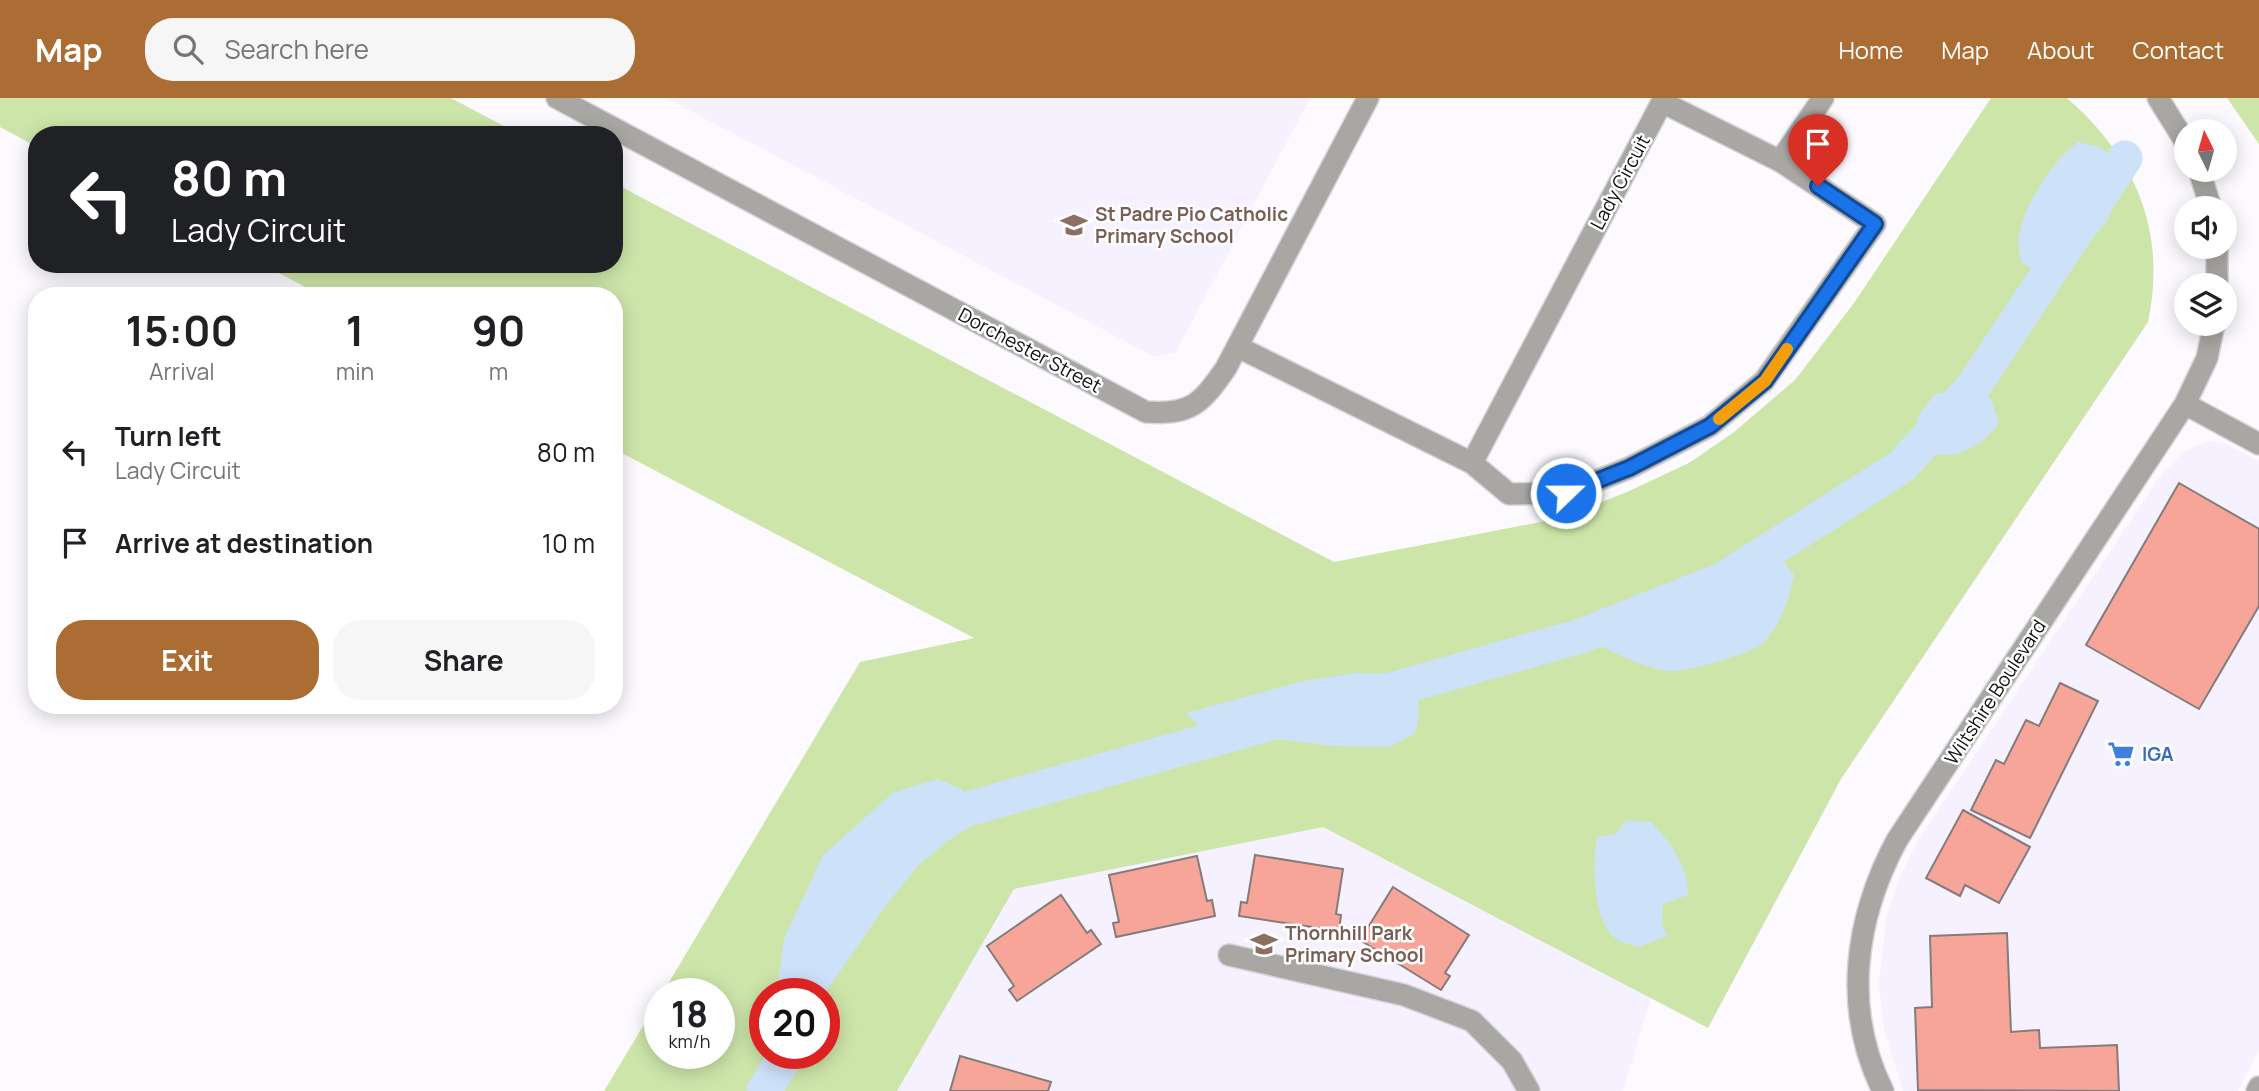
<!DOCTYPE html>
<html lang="en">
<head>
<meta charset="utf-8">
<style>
  :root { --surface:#fff; --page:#f6f6f6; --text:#202124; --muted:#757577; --accent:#ac6d34 }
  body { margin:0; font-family:Manrope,sans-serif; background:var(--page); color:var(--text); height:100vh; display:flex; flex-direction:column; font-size:26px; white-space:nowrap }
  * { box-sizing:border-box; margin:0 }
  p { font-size:23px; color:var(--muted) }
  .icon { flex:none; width:38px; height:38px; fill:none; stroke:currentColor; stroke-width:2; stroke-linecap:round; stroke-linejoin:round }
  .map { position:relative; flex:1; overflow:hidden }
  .details { position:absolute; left:28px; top:189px; width:595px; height:427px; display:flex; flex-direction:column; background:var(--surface); border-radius:28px; box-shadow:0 4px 18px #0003 }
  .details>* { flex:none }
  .guide { position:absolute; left:28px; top:28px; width:595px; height:147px; border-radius:28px; box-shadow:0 4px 18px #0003; background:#202124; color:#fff; overflow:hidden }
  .needle { width:46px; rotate:355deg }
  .tools { position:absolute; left:2174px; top:21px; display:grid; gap:14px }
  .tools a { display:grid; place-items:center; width:63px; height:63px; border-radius:50%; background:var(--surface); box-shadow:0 4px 18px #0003; font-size:35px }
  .speed { position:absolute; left:644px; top:880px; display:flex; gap:14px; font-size:35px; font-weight:700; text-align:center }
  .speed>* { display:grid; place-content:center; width:91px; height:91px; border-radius:50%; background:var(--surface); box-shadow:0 4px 18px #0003; line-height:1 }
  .speed small { font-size:18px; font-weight:400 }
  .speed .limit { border:10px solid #d22; background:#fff; color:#111 }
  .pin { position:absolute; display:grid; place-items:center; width:60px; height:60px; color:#fff; margin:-72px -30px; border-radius:50% 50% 50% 0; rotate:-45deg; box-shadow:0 0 7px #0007 }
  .pin .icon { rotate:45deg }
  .me { position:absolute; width:77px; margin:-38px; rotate:68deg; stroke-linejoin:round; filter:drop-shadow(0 0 5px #0008) }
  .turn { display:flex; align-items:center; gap:24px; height:147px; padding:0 28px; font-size:32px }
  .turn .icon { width:91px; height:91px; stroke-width:2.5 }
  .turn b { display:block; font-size:49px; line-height:60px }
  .eta { display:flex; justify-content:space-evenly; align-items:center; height:119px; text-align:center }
  .eta b { font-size:42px; font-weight:700; line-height:49px }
  .cta { display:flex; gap:14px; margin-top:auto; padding:14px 28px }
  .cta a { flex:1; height:80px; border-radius:28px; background:var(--accent); color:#fff; font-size:28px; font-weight:700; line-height:80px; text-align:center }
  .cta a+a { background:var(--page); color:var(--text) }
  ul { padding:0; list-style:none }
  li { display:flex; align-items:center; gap:21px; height:91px; padding:0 28px }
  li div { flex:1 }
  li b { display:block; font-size:26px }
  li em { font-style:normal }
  header { display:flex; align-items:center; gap:42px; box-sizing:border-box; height:98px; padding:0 35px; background:var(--accent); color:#fff }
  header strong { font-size:33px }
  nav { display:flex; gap:38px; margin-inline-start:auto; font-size:24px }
  .search { width:490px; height:63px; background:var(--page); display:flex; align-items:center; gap:18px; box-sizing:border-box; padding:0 24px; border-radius:28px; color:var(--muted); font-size:26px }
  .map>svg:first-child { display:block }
  .built { fill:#f5f1ff }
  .green { fill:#cde5a9; fill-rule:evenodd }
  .water { fill:#cde1f9 }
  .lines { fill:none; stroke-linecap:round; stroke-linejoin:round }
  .canal { stroke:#cde1f9; stroke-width:35 }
  .building { fill:#f7a599; stroke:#837c7b; stroke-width:2 }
  .minor-casing { stroke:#d6d5d9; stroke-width:24 }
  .minor { stroke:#a9a7a4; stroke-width:21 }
  .route-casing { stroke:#114b97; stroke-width:18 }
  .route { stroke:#1a73e8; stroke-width:12 }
  .slow { stroke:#f59e0b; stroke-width:12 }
  .labels { text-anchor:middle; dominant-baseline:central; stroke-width:5; stroke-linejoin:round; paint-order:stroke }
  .street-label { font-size:19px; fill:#101012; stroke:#fff }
  .education-label { font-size:19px; font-weight:bold; fill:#785e54; stroke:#fff; text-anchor:start }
  .shop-label { font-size:19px; font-weight:bold; fill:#366cbe; stroke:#fff; text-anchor:start }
</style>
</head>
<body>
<header>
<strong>Map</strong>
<div class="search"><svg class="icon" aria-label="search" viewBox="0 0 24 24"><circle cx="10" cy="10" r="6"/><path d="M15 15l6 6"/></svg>Search here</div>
<nav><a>Home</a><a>Map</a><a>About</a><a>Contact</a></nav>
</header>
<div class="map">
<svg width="2259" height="993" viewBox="0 0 2259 993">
  <rect width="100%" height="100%" fill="#fcfaff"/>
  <path class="built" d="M666,0H1310L1176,254L1155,259Z
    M2206,343L2224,345L2259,363V952L2238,993H1903L1884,932L1879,885L1887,815L1901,776L1918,742L2162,375L2182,355Z
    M1323,729L1651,900L1623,993H897L1014,791Z"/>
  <path class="green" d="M0,0H451L521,37H37V49L0,29Z
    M1991,0H2067C2136,60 2167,133 2148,224L1841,681L1708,930L1323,729L1014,791L897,993H604L660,900V956H719V896H662L860,564L974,540L614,351V198H322L262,166H614V85L1334,464L1561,420L1627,394L1689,365L1734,334L1795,282L1854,205ZM765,896H824V956H765Z
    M2227,0H2259V46Z"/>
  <path class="water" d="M2078,44L2103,50C2142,112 2090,143 2046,179L2021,164C2020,156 2017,145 2019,137C2026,104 2052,63 2078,44Z
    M1973,289L1991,301L1999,325C1979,352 1949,367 1918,349V318L1935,296Z
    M1773,450L1794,477C1789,501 1781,527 1763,545C1752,556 1681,576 1666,573C1635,567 1609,552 1581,538L1724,481Z
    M1356,575L1405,576C1419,593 1422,614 1415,635L1390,649L1334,648L1234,636L1198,627L1186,615L1303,583Z
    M938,681L963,692L964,712L959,733L917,769L883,811L824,897L786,896L778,884L784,841L823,757L894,694Z
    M1626,722L1651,724C1670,744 1689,768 1688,797L1663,806L1662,825L1667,838L1639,849C1633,847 1624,846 1618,842C1592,825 1592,766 1597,739L1616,736Z"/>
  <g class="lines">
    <path class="canal" d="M1366,599L1581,538L1724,481L1902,368L1973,289L2125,60
      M924,737L964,712L1278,623
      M764,993L787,956"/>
  </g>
  <path class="building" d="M2179,385L2259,431V508L2199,611L2086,547Z
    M2060,585L2098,603L2030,740L1971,712L1996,662L2004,666L2026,622L2039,628Z
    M1963,712L2030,749L1999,805L1965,787L1960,798L1926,780Z
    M1255,757L1343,771L1336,816L1341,817L1339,833L1239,818L1241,804L1247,805Z
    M1197,758L1207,803L1212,802L1215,818L1116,839L1113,825L1119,824L1109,777Z
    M1393,789L1469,837L1445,875L1450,878L1441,892L1355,839L1362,828L1367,831Z
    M1061,797L1087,835L1091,832L1101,846L1017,903L1009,892L1014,888L987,848Z
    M2007,835L2011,934L2039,932L2040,950L2117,947L2119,993L1918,992L1915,910L1932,909L1930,838Z
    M960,958L1051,984L1048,993H950Z"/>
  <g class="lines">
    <g class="minor-casing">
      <path id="minor" d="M557,0L1146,314C1191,317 1201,306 1226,270L1368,0
        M2158,0L2186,45
        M1780,63L1823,0
        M2199,72L2211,110
        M2217,149V187
        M1238,249L1472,365L1509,396L1566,395L1629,370L1710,328L1764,283L1875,126L1780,63L1662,4L1472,365
        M2185,306L2259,346
        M1229,857L1404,897L1472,923L1512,963L1529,993
        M1883,993C1842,911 1855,820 1897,742L2185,306L2207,260L2214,226
        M2257,993L2259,989"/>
    </g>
    <use href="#minor" class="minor"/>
  </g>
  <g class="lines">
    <g class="route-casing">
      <path id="route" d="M1566,395L1629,370L1710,328L1765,283L1875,126L1818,88"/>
    </g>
    <use href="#route" class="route"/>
    <path class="slow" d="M1719,321L1765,283L1787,251"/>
  </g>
  <defs>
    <g id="school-bare" transform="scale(2.1)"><path d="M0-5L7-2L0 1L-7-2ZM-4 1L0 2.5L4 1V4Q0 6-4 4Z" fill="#8d6e63" stroke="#fff" stroke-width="2.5" paint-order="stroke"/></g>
    <g id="supermarket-bare" transform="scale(2.1)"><path d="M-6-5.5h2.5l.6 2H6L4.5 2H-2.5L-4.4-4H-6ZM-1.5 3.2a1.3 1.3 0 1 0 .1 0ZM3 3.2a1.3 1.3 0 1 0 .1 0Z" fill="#3f7fe0" stroke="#fff" stroke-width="2.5" paint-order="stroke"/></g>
  </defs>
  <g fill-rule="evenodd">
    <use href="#school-bare" x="1074" y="127"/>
    <use href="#supermarket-bare" x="2121" y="656"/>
    <use href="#school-bare" x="1264" y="846"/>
  </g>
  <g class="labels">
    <g class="street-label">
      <text transform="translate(1620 84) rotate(-62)">Lady Circuit</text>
      <text transform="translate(1030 252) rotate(28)">Dorchester Street</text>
      <text transform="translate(1995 594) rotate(-57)">Wiltshire Boulevard</text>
    </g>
    <g class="education-label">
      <text x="1095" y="116">St Padre Pio Catholic<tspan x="1095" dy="22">Primary School</tspan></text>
      <text x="1285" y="835">Thornhill Park<tspan x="1285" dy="22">Primary School</tspan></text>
    </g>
    <g class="shop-label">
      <text x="2142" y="656">IGA</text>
    </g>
  </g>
</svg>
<div class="tools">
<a><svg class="needle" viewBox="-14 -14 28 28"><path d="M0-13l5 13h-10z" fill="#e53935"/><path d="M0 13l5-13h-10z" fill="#757577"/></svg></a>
<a><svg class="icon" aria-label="sound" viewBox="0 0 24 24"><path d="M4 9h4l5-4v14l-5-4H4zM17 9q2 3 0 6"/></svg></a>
<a><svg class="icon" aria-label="layers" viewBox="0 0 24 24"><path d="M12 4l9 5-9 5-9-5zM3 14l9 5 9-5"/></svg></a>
</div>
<div class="speed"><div>18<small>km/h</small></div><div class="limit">20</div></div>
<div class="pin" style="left:1818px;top:88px;background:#d93025"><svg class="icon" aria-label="arrive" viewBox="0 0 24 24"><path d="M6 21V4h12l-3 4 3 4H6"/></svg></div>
<svg class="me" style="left:1566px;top:395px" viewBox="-20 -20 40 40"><circle r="17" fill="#1a73e8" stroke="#fff" stroke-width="3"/><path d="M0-11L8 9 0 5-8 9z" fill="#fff"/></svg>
<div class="guide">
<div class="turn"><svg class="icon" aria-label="left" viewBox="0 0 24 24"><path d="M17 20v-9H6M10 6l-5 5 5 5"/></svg><div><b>80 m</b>Lady Circuit</div></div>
</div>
<section class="details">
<div class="eta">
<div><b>15:00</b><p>Arrival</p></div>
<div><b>1</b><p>min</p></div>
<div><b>90</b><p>m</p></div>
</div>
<ul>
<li><svg class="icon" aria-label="left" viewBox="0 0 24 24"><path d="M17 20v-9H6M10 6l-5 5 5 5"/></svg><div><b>Turn left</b><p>Lady Circuit</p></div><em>80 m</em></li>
<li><svg class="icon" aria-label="arrive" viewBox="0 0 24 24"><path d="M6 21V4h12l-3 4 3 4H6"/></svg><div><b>Arrive at destination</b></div><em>10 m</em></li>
</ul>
<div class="cta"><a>Exit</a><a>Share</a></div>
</section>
</div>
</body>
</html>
